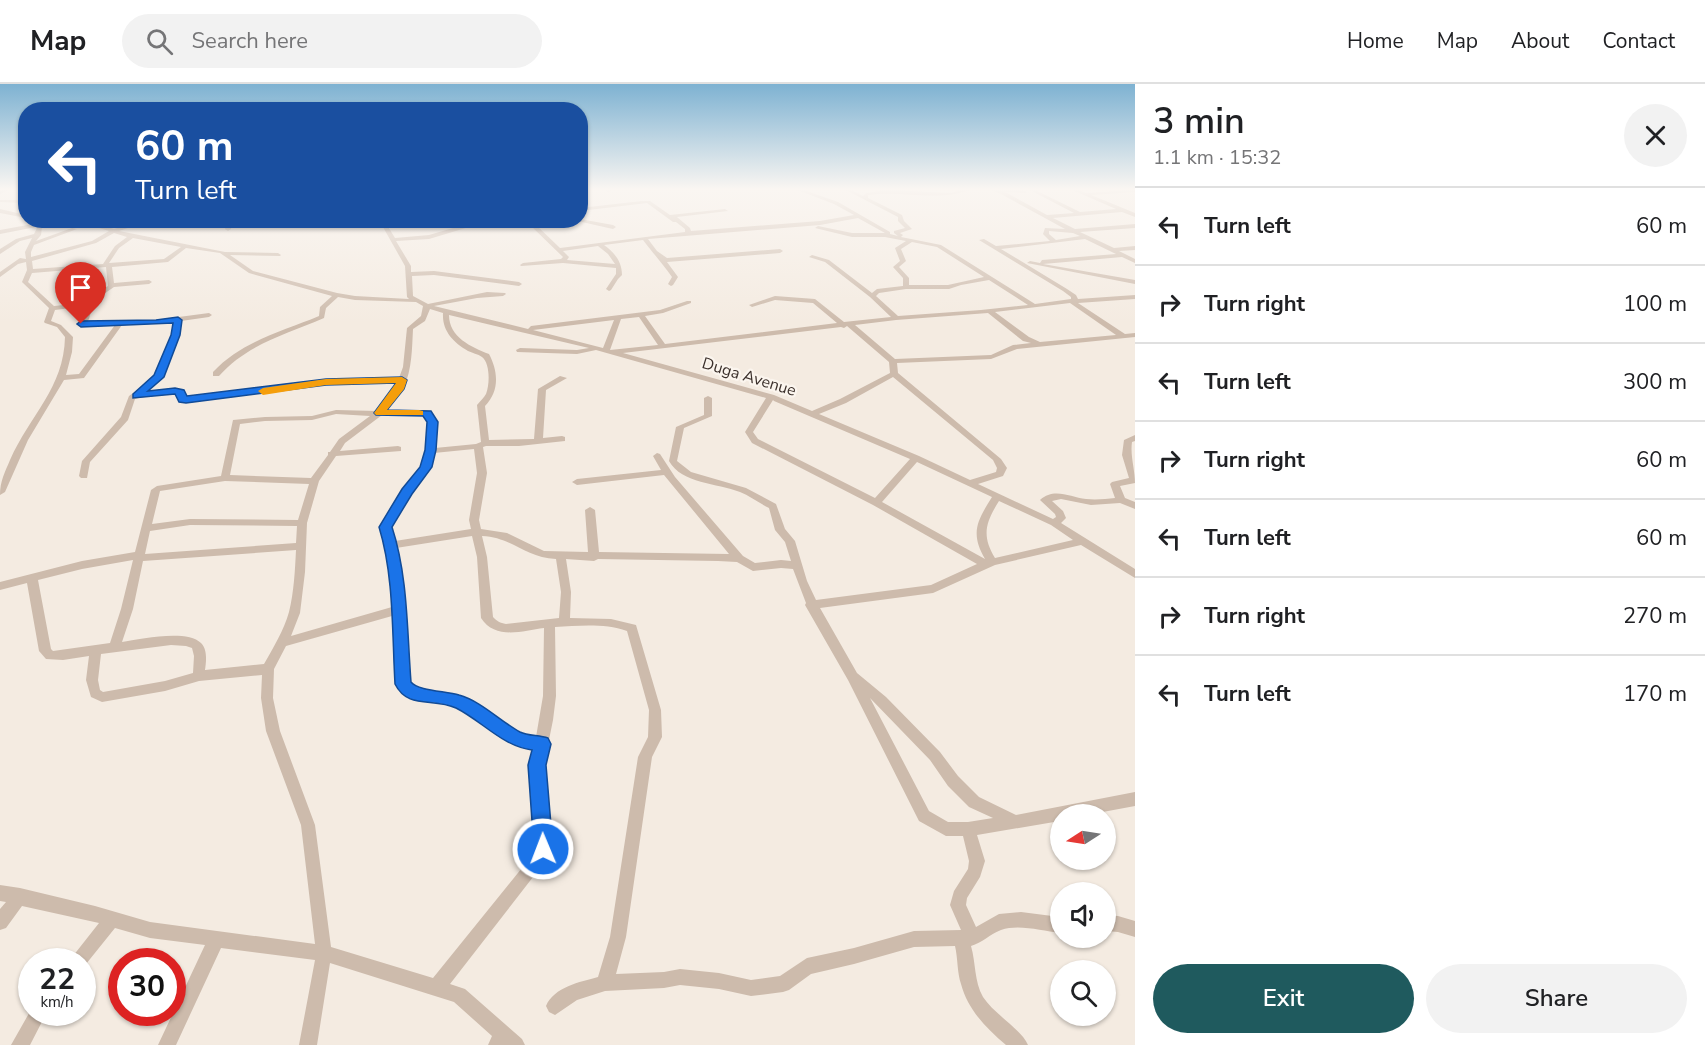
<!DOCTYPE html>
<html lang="en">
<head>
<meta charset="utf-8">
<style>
  :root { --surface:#fff; --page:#f2f2f2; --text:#202124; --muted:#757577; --line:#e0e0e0; --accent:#1f5a5e }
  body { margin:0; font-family:"Nunito Sans",sans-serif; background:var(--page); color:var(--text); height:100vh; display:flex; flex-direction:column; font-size:22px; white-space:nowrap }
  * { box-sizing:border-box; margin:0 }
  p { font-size:20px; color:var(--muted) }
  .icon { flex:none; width:33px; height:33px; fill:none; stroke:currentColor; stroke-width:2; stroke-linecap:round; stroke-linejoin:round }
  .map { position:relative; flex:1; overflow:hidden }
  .drawer { display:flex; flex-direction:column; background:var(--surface); width:570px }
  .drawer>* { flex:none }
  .banner { position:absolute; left:18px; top:18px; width:570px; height:126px; border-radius:24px; box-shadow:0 2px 4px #0004; background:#1a4fa0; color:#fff; overflow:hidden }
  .needle { width:39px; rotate:258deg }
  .controls { position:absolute; left:1050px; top:720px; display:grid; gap:12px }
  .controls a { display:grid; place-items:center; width:66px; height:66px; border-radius:50%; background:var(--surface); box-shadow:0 2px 4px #0004; font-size:30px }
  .speed { position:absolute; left:18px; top:864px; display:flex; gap:12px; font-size:30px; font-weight:700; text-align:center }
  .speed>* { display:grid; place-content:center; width:78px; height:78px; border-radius:50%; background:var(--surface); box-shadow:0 2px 4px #0004; line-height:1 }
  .speed small { font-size:15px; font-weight:400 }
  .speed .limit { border:9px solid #d22; background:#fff; color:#111 }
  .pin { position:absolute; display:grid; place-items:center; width:51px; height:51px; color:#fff; margin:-62px -26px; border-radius:50% 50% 50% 0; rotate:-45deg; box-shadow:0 0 6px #0007 }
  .pin .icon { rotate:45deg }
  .me { position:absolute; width:66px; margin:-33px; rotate:359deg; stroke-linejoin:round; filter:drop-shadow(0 0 4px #0008) }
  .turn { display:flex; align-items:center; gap:21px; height:126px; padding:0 18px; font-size:27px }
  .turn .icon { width:78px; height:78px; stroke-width:2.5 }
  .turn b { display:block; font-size:42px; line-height:51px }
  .round { display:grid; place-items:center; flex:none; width:63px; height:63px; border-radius:32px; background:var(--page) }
  .head { display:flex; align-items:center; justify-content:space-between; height:102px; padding:0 18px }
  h1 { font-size:36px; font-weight:600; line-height:45px }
  .action { display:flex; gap:12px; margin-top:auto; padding:12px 18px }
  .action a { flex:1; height:69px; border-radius:36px; background:var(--accent); color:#fff; font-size:24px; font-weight:600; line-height:69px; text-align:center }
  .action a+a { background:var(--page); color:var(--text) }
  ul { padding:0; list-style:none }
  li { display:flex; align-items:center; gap:18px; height:78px; padding:0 18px; border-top:2px solid var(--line) }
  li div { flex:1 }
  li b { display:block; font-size:22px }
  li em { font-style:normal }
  header { display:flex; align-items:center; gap:36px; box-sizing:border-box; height:84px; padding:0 30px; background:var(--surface); border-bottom:2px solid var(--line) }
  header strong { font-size:28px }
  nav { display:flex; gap:33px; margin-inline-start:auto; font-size:21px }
  .search { width:420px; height:54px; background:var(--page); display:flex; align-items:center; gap:15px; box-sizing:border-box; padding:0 21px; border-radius:33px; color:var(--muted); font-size:22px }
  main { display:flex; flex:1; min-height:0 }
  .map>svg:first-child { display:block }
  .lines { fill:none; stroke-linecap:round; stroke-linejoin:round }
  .minor { fill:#cdbbac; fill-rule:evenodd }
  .route { fill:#1a73e8; stroke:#114b97; stroke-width:1.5 }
  .slow { fill:#f59e0b }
  .labels { text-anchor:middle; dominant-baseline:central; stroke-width:4.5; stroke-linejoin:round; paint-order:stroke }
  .far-street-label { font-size:16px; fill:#3b302b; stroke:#fbf5ee }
</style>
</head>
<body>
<header>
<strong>Map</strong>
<div class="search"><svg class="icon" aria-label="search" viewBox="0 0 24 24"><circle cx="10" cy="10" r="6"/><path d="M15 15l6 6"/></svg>Search here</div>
<nav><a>Home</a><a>Map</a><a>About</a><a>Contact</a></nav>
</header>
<main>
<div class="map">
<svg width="1135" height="961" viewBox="0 0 1135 961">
  <rect width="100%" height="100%" fill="#f4ebe1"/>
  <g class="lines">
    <path class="minor" d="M5,105H10L0,110V107Z
      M606,105H610L611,107L607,108Z
      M795,105H801L838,118L890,148V150L898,152L894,149V147L905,144L898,137V133L844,105H849L863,112L866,109L887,106L951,109L964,105L1025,107L1027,109L1005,108L1047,131L1074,129L1028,105H1033L1080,128L1116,125L1070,105H1076L1086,109L1135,106V108L1091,111L1135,129V133L1122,128L1053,134L1075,145L1135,140V144L1080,148L1114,164L1135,162V166L1119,167L1135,175V179L1122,173L1043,180L1135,196V200L1027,179L1030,177L1040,179L1042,176L1116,170L1085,155L1001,165L1067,205L1076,211L1078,215L1135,211V215L1078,219L1125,250L1135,249V253L1017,265L991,275L897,279L898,289L1001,375L1007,384L1003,392L978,400L1053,435L1056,433L1055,430L1040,416C1054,403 1070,413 1086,415C1096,416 1106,415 1115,414L1110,400L1112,398L1129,394L1122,371L1124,356L1135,351V357L1132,358C1130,372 1135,385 1135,399L1120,402L1125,414L1135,418V425L1120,419L1091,421L1061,415L1052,417L1063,427L1066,434L1061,439L1135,485V494L1081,461L995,481L933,509L820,524L857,589L886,613L940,668L958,692L979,713L1016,731L1135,708V722L1092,730H1060V737L977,751L985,777L980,793L967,814L966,821L976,843L999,830L1021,828L1060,833V849C1042,847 1019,840 1001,846C990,850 982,859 971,862C976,879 974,897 983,913C994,930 1022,946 1028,961H1006C986,944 968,926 961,900C957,888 958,875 955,862L914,863L854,880L811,890L789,906L783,908L751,912L719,905L680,901L664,904L605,907L577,916L555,931L549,928L546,922C554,903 580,898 598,893L610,853L638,673L648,653L649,626L627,547C604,539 578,542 555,543L556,612L553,636L544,681V694L551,743V754L548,767L540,784L450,900L465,905L522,955L525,961H488L492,952L454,918L330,879L317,961H299L315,876L221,864L176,961H158L205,861L150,854L115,844L82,885V878H71L73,872L99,839L22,822L6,844L0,846V825L6,818L0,817V801L20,804L95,822L150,838L315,860L301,741L266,647L261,614L262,591L199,597L165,607L102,618L91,613L86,596L89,572L63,576L46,575L39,567L27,499L0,506V498L82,477L135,468L151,406L157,402L221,392L233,336L265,333L312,332L336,326L377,327C383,317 393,309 398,298L326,300L186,318L180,317L175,309L139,314L135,315L128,336L90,378L87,394H81L79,392L82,377L121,333L129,312L156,292L172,251L174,238L122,241L84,294L64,296L28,356L5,408L0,411C0,397 5,388 10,376C30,331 64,304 65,253L57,243L45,239L44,238L49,224L22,198L27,186L26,178L18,180L0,193V188L20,174L26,175L25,168L32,154L20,157L0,170V165L16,155L34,150L37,144L36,143L0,150V146L33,140L30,136H35L38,139H97L114,145L143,136H152L119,147L225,168L278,169L281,171L280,172L230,171L253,187L337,209L355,212L409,215L407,213L405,182L379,136H384L395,154L429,151L477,137L488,136L535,140L560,164L685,148V145L676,138H673L647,119L580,127V124L642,117H650L670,131L725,125L728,127L677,133L690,144L691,147L820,137L854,131L834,120ZM969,106H991L1001,110L1065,145L1045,144L1043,150L1050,157L996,162L984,155L979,156L1063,207L1071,213V215L1035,220L941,161L901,153L903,151L900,149L912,145L904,137L902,131L868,114V111C902,106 937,118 969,106ZM858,134L885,149H852L818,142L815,144L852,153H885L906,157L895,164L900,177L893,183L903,194V202L877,205L872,209L829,176L812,171L809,173L825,178L870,213L891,233L844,238L815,215L775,212L749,221L752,223L775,216L813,219L837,239L665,260L645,232L663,229L691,219V217H687L660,226L531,242L528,245L434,222L477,214L503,212L506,210L505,209L487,208L428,220L413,212L412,192L434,191L519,202L522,200L519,198L434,187L411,188V182L396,157L429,155L479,140L532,143L563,173L561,175L523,179L520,181L521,182L563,179L616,184V190L606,205L609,207L611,206L618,195L622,191C622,178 615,169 604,161L643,156C653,169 662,179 672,193L668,200L671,202L673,201L678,193L667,178L780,169L783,167L780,165L667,174L657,167L648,155L820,141ZM42,143H96L109,147L92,157L31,173V168L34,161L77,145L72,144L36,157L41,151ZM1049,147L1073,149L1080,152L1056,156L1049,150ZM114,149L127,153L115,162L103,180L33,185L32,177L96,159ZM133,154L181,163L164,175L109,179L119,164ZM912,158L937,163L984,193L948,201H909V194L899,183L906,177L901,165ZM598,162L608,170L615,180L567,176L569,173L563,167ZM186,164L220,169L249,189L332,212L320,223L319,232C281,248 242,257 213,288V292H219C247,260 287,250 324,234L326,224L338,213L355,216L416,218L423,222L421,232L407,244L403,283L399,294L326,296L187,314L183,306L175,305L145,309L163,293L180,251L181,237L209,233L212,231L209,229L156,236L87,238L89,235L93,220L92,218L114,203L149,200L152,198L149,196L114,199L112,183L168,178ZM106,183L108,202L83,219L54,222L28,198L32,189ZM989,196L1028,221L981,226L898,232L876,212L879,209L906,205H949L961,201ZM1070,219L1116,251L1040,258L1029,253L995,228ZM86,222L83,234L78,239L79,240L88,242L115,241L79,290L66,291L72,268L73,253L61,241L51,237L55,226ZM430,225L443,229C442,247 453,258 468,267C472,269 478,270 482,273C490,279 490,300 486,310C484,314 480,317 477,321L481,358L476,360L435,364L436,338L430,327H385C390,318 399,312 404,303C412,285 412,265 413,245L425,237ZM988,229L1023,257L1031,259L1013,261L991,271L895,275L855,241L896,236ZM449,231L589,264L577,266L520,264L516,266L517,268L577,270L596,266L766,314L745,348L752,359L873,421L977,480L931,501L816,516L807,497L795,457L785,445L776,420L746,404L691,388L677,377L684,344L712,332V314L708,312L704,314V331L676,343L669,377C682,400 717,399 740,408C750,412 759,419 769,424L775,446L785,458L791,477L781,476L755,479L743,472L675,393L660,370L657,369L653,372L661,386L577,395L572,398L577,401L664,391L729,470L599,468L595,426L590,423L585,426L588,468L544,467L507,449L481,445L479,436L487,389L483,363L486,362H519L565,357V353L562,352L543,354L546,306L567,294L560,292L538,305L534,355L489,356L485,322C500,307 498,287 489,270C471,263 449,253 449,231ZM639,233L658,261L610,266L621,235ZM614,236L603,264L533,246ZM847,242L889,278L890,289L840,315L812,327L774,311L623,269L841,243L844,244ZM893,293L993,376L997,384L996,388L970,396L919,372L819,330L846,319ZM773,316L774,317L910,375L875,414L758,355L753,348ZM336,330L370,332L339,355L330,368H328V371L311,394L230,391L240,340L265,337L312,336ZM382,331H424L428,338L427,366L422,383L404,406L380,443L386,461L392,523L291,552L300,529L305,488L307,439L319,397L336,372L401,367V363L398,362L340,367L345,359ZM474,365L477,389L469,436L471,445L395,457L390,443L411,410L431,383L434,369ZM917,378L992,413C977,437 970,449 985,475L882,418ZM225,397L309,400L298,436L190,435L152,440L160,407ZM999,417L1051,441L1073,456L995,474C981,451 986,438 999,417ZM190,441L297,442L296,459L145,470L150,447ZM472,452L477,473L481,534C495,556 522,547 544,544L543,612L536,653C506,650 490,623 462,613C445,606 423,612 409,597L396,464ZM482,452C512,453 525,474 556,475L561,508L559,534L506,540C500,539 497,537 493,533L487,473ZM296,466C295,486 294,508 289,528C284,546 273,564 264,580L205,586C206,578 208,566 201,559C187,545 140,555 122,558L133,525L143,477ZM566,475L594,477L598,475L718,477L737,478L753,487L781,484L793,485L806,519L805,521L848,596L919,737L946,752H963L969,777L968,785L954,807L950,821L961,846L914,847L854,864L807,874L780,892L751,896L719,889L680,885L664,888L616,890L626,853L652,673L662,653L661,626L636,541L611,535L570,534L571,508ZM133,476L121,525L110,559L53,567L51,565L38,496L82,485ZM392,532C393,545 394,592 398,601C408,622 440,615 457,622C487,634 498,660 533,665C531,674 530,684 530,693C531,721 542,747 530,774L433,894L331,863L315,741L280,647L273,614L274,585L286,562ZM171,561L186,562L192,564L194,572L193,589L165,597L103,608L100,606L98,596L101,570ZM870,614L930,676L948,702L969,723L993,734L968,738H948L929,727Z
      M0,116H26V119L0,118Z
      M0,125L26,131V134L0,129Z
      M580,135L613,141L616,143L613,145L573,136Z
      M227,136H233L231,145L228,147L225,145Z
      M396,136H405L414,139L458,138L461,140L458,142L414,143Z
      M1106,831L1118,832L1135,837V853L1118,848L1106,847Z
      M32,924V928H47L30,961H11Z"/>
  </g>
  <linearGradient id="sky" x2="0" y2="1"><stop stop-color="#7eb2d2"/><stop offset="0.44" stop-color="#faf6f2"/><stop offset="1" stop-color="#faf6f2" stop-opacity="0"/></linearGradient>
  <rect width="1135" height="239" fill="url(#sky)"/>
  <path class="route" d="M178,233L182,236L180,251L164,293L148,307L175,304L184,306L187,312L326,295L402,293L407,296L404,305L387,326L431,327L438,338L436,366L432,383L412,410L392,443C408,492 407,547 411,598C418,607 446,607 459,611C481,617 500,637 520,648C528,652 539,651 548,654L551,660L546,681L553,765L550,771L543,774L536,771L534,765L528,681L532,666C502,662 482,637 456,624C433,613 408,626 395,600C392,548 394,492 379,443L402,405L420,383L425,366L427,338L423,332L376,331L374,329L396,299L326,301L186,319L179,318L175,310L133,314V310L154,291L171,251L173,239L81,243L77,240L81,237L156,236Z"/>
  <path class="slow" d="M402,293L407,296L404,305L387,326H419L423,327V331H376L374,329L396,299L326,301L263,311L258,307L263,304L326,295Z"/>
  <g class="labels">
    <g class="far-street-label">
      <text transform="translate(749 293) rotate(17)">Duga Avenue</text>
    </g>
  </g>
</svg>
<div class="controls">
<a><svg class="needle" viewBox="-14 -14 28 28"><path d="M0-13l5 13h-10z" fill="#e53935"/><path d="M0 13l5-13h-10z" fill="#757577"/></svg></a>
<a><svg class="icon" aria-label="sound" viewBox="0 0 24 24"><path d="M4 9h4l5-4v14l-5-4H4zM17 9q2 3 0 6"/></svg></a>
<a><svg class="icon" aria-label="search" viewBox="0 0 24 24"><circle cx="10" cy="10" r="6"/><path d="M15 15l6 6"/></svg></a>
</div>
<div class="speed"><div>22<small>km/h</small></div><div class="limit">30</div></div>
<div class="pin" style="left:81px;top:240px;background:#d93025"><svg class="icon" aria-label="arrive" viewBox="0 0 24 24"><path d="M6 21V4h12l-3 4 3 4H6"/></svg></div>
<svg class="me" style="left:543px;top:765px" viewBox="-20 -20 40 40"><circle r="17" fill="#1a73e8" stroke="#fff" stroke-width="3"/><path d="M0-11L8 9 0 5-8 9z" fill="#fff"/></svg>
<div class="banner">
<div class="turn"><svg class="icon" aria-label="left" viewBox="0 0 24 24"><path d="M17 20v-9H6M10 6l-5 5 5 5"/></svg><div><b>60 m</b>Turn left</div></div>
</div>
</div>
<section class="drawer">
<div class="head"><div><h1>3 min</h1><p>1.1 km · 15:32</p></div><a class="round"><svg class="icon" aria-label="close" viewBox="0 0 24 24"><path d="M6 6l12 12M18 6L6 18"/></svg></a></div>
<ul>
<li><svg class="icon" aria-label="left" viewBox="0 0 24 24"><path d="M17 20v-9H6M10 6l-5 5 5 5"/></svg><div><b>Turn left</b></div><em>60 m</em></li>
<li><svg class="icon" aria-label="right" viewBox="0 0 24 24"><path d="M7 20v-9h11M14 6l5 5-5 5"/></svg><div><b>Turn right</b></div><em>100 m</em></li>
<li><svg class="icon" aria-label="left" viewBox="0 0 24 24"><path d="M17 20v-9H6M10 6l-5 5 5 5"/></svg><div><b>Turn left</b></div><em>300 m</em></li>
<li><svg class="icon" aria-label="right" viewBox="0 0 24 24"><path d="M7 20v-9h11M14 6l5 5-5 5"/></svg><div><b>Turn right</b></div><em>60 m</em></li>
<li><svg class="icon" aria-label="left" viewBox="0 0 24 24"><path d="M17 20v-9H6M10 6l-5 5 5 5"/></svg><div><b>Turn left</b></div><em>60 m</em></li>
<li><svg class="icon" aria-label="right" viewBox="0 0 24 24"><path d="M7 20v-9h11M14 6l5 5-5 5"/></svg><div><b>Turn right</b></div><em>270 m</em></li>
<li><svg class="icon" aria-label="left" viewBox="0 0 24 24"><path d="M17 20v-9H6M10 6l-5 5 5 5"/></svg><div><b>Turn left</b></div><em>170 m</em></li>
</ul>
<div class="action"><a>Exit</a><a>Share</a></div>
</section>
</main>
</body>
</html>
